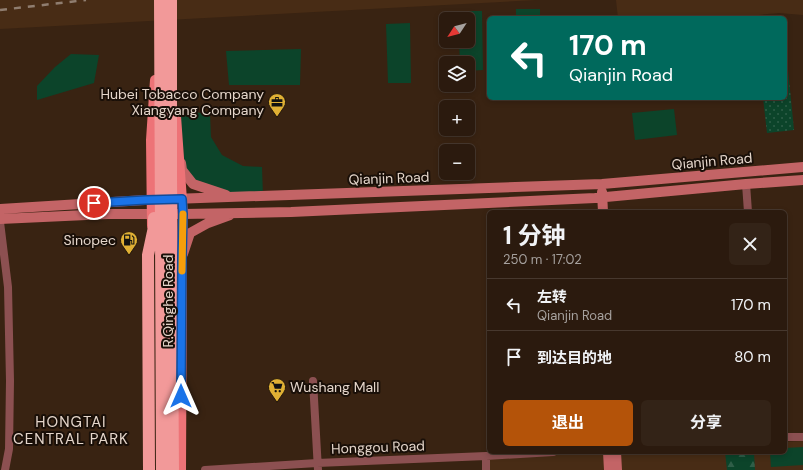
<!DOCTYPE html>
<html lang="zh">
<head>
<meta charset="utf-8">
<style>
  :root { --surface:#2b1a0e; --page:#332317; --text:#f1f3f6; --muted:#a6a19e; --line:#47382e; --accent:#b45309 }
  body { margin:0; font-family:"DM Sans","Noto Sans SC",sans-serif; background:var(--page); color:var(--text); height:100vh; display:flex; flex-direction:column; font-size:15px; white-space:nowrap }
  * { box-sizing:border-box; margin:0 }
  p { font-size:13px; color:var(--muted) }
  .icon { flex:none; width:22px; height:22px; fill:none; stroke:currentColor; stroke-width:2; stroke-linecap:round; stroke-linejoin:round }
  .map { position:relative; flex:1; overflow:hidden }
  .panel { position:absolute; left:487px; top:210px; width:300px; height:244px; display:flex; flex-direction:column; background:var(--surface); border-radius:6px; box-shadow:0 2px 6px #0003,0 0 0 1px var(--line) }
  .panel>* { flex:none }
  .banner { position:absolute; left:487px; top:16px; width:300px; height:84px; border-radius:6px; box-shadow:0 2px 6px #0003,0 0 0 1px var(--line); background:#00695c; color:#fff; overflow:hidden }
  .needle { width:26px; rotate:234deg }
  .buttons { position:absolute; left:439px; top:12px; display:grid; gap:8px }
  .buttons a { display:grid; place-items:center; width:36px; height:36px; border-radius:6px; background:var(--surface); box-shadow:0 2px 6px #0003,0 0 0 1px var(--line); font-size:20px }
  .pin { position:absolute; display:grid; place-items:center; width:34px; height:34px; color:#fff; margin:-17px; border:2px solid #fff; border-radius:50%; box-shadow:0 1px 4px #0007 }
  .me { position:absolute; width:44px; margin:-22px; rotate:0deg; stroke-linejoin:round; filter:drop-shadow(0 0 3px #0008) }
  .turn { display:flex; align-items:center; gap:14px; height:84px; padding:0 16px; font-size:18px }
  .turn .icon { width:52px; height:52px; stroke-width:2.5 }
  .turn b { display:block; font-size:28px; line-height:34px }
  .round { display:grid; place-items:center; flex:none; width:42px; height:42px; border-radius:6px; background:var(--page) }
  .overview { display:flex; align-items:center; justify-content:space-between; height:68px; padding:0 16px }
  h1 { font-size:24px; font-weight:700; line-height:30px }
  .action { display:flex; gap:8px; margin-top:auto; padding:8px 16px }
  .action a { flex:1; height:46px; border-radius:6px; background:var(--accent); color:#fff; font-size:16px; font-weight:700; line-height:46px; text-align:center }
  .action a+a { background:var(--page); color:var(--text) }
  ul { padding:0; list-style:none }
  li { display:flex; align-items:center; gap:12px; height:52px; padding:0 16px; border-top:1px solid var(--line) }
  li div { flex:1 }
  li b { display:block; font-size:15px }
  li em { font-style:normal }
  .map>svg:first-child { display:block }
  .built { fill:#482c15 }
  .grass { fill:url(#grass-dots) }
  .forest { fill:url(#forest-firs) }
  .park { fill:#0c442a }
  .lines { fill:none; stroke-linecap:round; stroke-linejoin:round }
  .street { stroke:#8c5051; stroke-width:8 }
  .secondary { stroke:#c36466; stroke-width:10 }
  .primary { stroke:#ed7377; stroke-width:10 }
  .rail { stroke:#8f7d6f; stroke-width:2.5; stroke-dasharray:7 7; stroke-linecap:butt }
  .highway-bridge { stroke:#f29999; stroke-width:12 }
  .route-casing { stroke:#114b97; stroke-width:10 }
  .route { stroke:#1a73e8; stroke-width:7 }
  .slow { stroke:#f59e0b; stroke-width:7 }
  .labels { text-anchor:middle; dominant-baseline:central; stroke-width:4; stroke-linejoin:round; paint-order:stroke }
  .poi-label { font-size:14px; fill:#e4d5ca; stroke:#190f08; text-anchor:end }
  .street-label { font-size:14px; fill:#e4d5ca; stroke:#190f08 }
  .neighbourhood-label { font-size:15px; letter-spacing:1px; fill:#e4d5ca; stroke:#190f08 }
</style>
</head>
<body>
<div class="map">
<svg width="803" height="470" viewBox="0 0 803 470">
  <defs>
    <pattern id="grass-dots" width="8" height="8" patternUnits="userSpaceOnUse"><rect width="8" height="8" fill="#0c442a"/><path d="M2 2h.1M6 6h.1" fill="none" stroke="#2f5e48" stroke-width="1.8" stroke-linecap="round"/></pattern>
    <pattern id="forest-firs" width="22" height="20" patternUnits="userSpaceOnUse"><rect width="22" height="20" fill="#0c442a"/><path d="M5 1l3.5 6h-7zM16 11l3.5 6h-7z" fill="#2f5e48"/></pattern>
  </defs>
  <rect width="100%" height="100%" fill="#392312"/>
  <path class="built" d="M0,0H536L0,29Z
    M616,0H803V15L779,13L725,18H618Z
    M803,441V470H621L620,452H785V442Z
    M594,452H604L605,470H490V459Z"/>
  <path class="grass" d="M785,39L794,130L767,133L763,98H785Z"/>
  <path class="forest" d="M725,452H754L755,470H727Z"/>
  <path class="park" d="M516,9H540V18H516Z
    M459,11H482L483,70L468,71V63H460L459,41H468V19H459Z
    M410,23L411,83H388L386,24Z
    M301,49L300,85H229L226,51Z
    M71,54L99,55L94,83L37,100V86L55,67Z
    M674,109L677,135L635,140L632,113Z
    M176,110L210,114L211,137L222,155L243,166L262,167L263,196L232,197L193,184L182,170Z
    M803,447V465L771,467L770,452H785V448Z"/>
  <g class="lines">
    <path class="street" d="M746,184L748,212
      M0,222L8,287L10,381L9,449L5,470
      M313,381L318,470
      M785,437H803
      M486,456V470
      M205,470L317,463L486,456L553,452"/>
    <path class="secondary" d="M181,163L182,170L193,184L226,195
      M602,192L603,212
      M0,209L145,200L602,184L803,167
      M0,219L108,214H183L291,212L595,198L746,184L803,180
      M183,254L190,233L208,223L230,215
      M608,452L609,470
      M616,452L617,470"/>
    <path class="primary" d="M176,116L183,214L182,258L181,470
      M152,226L151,140L155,80"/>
    <path class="rail" d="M0,10L86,0"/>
    <path class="highway-bridge" d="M160,0L162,470
      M171,0V175L173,470
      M149,470L148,255L154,227V218"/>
  </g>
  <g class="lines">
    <g class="route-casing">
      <path id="route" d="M94,203L145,200L182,199L183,214L182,258L181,396"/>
    </g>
    <use href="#route" class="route"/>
    <path class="slow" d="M182,271L183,214"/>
  </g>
  <defs>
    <g id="office-pin" transform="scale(0.9)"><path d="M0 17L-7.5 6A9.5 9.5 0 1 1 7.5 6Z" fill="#e0b034" stroke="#190f08"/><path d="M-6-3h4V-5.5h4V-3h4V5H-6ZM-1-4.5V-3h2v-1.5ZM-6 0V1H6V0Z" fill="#111"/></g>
    <g id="fuel-pin" transform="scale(0.9)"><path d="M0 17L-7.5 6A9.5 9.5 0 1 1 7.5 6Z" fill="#e0b034" stroke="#190f08"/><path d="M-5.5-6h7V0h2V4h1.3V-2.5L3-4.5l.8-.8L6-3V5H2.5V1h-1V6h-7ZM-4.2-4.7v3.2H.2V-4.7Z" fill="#111"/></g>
    <g id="supermarket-pin" transform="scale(0.9)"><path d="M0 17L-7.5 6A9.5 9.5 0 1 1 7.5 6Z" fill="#e0b034" stroke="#190f08"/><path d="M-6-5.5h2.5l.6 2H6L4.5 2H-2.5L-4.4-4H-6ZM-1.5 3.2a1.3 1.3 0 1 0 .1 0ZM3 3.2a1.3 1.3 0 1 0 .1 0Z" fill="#111"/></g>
  </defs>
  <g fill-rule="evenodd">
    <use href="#office-pin" x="277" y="102"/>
    <use href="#fuel-pin" x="129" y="240"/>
    <use href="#supermarket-pin" x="277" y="387"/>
  </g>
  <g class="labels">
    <g class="poi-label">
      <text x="264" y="94">Hubei Tobacco Company<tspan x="264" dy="16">Xiangyang Company</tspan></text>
      <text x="116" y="240">Sinopec</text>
      <text x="290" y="387" text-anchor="start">Wushang Mall</text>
    </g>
    <g class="street-label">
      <text transform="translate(712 161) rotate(-5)">Qianjin Road</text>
      <text transform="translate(389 178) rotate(-2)">Qianjin Road</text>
      <text transform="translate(168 301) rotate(-90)">R.Qinghe Road</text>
      <text transform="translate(378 447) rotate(-2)">Honggou Road</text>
    </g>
    <g class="neighbourhood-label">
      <text x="71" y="422">HONGTAI<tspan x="71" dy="17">CENTRAL PARK</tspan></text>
    </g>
  </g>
</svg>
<div class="buttons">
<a><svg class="needle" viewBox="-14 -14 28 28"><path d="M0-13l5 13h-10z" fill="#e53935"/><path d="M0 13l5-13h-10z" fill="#a6a19e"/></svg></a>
<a><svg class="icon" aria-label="layers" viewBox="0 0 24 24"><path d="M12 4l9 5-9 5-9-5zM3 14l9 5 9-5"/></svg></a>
<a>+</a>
<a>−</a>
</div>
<div class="pin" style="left:94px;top:203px;background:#d93025"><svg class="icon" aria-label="arrive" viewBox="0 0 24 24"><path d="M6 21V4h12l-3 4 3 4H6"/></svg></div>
<svg class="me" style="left:181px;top:396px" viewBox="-20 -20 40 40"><path d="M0-17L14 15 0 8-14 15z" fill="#1a73e8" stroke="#fff" stroke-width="4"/></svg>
<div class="banner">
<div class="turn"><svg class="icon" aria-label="left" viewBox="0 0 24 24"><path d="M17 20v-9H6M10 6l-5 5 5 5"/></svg><div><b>170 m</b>Qianjin Road</div></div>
</div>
<section class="panel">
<div class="overview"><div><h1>1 分钟</h1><p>250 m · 17:02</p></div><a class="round"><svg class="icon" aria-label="close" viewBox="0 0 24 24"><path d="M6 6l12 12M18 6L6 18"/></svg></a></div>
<ul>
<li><svg class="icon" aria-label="left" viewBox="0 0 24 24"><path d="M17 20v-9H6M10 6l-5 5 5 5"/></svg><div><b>左转</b><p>Qianjin Road</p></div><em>170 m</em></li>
<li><svg class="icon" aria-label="arrive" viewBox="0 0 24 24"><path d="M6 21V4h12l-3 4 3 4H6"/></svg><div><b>到达目的地</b></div><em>80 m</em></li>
</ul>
<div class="action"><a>退出</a><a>分享</a></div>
</section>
</div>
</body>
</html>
